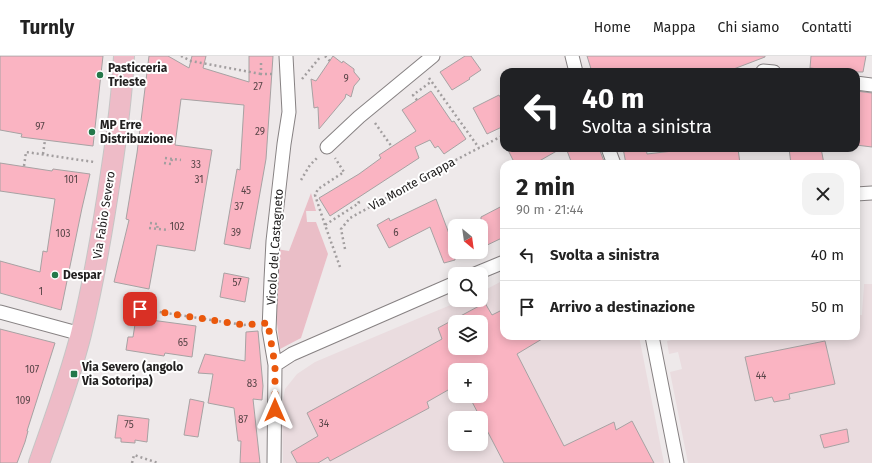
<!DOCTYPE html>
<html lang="it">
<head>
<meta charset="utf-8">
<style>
  :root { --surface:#fff; --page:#f2f2f2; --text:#222; --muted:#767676; --line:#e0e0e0 }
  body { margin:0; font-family:"Fira Sans",sans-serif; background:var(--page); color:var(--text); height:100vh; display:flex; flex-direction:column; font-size:15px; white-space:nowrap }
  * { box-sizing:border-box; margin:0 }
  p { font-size:13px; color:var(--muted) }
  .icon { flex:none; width:22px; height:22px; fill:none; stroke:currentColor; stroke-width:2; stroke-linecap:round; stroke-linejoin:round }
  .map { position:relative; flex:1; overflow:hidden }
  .sheet { position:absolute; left:500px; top:104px; width:360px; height:180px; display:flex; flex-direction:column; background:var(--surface); border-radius:12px; box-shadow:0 2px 10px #0003 }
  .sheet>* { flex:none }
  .banner { position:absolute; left:500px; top:12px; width:360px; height:84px; border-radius:12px; box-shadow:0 2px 10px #0003; background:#202124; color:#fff; overflow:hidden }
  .needle { width:26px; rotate:151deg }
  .fabs { position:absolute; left:448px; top:163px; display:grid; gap:8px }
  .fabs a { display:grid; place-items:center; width:40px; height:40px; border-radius:8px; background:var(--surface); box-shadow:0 2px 10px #0003; font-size:20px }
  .pin { position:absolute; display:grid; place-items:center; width:34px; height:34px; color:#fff; margin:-17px; border-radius:8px; box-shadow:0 2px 6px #0006 }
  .me { position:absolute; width:44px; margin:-22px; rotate:0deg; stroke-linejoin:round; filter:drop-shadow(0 0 3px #0008) }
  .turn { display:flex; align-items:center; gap:14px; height:84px; padding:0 16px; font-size:18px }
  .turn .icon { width:52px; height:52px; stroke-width:2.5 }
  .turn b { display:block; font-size:28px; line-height:34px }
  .round { display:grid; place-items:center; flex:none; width:42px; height:42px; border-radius:12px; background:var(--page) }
  .summary { display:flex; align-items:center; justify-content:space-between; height:68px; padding:0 16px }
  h1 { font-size:24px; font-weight:700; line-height:30px }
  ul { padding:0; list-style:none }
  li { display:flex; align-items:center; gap:12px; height:52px; padding:0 16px; border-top:1px solid var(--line) }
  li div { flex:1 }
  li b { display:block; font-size:15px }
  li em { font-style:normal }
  header { display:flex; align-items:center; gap:24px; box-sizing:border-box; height:56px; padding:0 20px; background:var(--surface); border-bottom:1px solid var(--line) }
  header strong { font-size:19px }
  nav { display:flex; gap:22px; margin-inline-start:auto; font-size:14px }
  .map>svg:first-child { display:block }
  .built { fill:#eadcdf; fill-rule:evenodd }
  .green { fill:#eabec7 }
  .building { fill:#fab4c2; stroke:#a7a2a3; fill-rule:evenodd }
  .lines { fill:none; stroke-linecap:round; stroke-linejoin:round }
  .minor-casing { stroke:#878283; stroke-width:15 }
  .primary-casing { stroke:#c6c5c5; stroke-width:22 }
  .path { stroke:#a29e9f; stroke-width:2.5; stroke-dasharray:2 3; stroke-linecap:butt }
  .minor { stroke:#fff; stroke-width:13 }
  .primary { stroke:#eebbc7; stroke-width:20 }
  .route { stroke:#ea580c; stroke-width:7; stroke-dasharray:0 12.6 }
  .poi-dot { fill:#24784a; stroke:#fff; stroke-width:1.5 }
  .labels { text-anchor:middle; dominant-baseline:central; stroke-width:4; stroke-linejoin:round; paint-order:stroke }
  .number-label { font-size:10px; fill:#584548 }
  .poi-label { font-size:12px; font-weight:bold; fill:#222020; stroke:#fff; text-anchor:start }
  .street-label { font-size:12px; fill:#222020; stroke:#fff }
</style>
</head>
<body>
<header>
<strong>Turnly</strong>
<nav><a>Home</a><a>Mappa</a><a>Chi siamo</a><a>Contatti</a></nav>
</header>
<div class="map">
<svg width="872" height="407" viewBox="0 0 872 407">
  <rect width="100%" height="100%" fill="#eee9ea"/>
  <path class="built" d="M504,224V280H639L664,407H283L282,351L285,333L297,318L315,306L424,260L463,244H481V236ZM455,266H481V292H455ZM455,314H481V340H455ZM455,362H481V388H455Z
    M864,228H872V407H688L670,316L682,313L678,296L669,298L667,285L687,280H856V259H862Z"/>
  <path class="green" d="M311,137L316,155H306L307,166H316L328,198L301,282L280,293L276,259V193L289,195Z"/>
  <path class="building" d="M0,0H103L93,90L21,81L22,78L0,74Z
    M149,0H168L189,12L192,0H206L203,12L249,26V0H273L266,103L250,193L224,188L237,113L240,114L244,49L181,43L175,89L212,94L195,195L157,189L149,233L114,226L129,164L126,163L137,97Z
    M333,0L342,7L343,5L354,13V16L360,23L354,30L351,41L346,38L345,42L319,73L318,51L314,52L311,23L316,25Z
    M465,0H471L481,14L469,22L470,23L452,34L440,16Z
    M587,0H765V1L731,14L721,16H592Z
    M811,0H866L863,16H844L810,12Z
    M431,35L452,66L454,65L466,83L444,98L438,90L435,92L430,84L415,91L419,102L330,160L319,142L359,118L381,102L379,99L416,75L402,54Z
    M856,35L872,37V91L856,89Z
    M499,39L504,48V70L487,78L473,52Z
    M507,92H562L534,108H515Z
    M566,92H599L605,108H572Z
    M623,92H646L647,98L699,92H738L740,108H626Z
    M789,92H821L824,108H791Z
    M0,107L52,115L53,113L90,118L82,152L61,254L0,237V205L40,216L43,195L47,196L55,143L0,135Z
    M436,143L451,183L455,182V204L444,207L430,171L389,192L377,169L389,162L390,165Z
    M504,149V181L481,192V161Z
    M224,217L249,222L245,246L220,241Z
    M481,240L492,259L504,253V280H547L517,298L564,390L614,366L616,374L632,365L654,407H504L469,340H481V314H455V330L427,346L429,352L330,405L328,401L318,407H297L291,396L318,380L307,357L442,283L438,272L481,249ZM455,266H481V292H455Z
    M136,262L196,270L192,301L165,297L164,300L126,294L128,281H133Z
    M0,273L55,287L27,375H28L25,386L17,407H0Z
    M258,275L263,330L262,344L253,343L260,407H240L241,385H238L234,352L208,347L213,318L198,317L205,298L245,305L246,276Z
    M825,285L835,328L789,338L790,343L774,346L772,341L755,345L745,301Z
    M190,343L204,346L198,381L184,379Z
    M118,359L149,363L147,386L135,384V387L121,386V382H115Z
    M847,373L849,386L824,392L820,379Z"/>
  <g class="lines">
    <g class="minor-casing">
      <path id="minor" d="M572,0L576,16
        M763,15L774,16
        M856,27L872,29
        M327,91L359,61L433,0
        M608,92L614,108
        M856,138L872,137
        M475,218L504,206
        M0,256L81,278
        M652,280L677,407
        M275,309L292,298L455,227
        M274,407L275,309L269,274L271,224L273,185L284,88L289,56L286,0"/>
    </g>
    <g class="primary-casing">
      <path id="primary" d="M39,407C54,364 70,322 81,278C94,225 103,171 111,117C117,78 122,39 124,0"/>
    </g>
    <path class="path" d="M181,0L191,5L261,18
      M325,0L330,5
      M261,7V18H274
      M429,22L479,92
      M302,23L321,0
      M417,44L413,39L432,25
      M375,67L392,91
      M661,92L662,96
      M43,98L45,84
      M165,102L181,104
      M164,107L171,108L172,103
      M24,110L26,96L94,106
      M301,124L310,109L318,101
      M150,167L158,168L157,173
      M325,169L315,139L318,133L344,116L335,102
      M149,172L169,174
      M345,193L341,173L350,162L446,109L504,79
      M340,211L325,169L359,147L357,143
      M140,253L244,269L255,268
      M132,407L134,399L158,407"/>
    <use href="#minor" class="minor"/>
    <use href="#primary" class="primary"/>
  </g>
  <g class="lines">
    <path class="route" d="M140,253L244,269L269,267V274L275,309V354"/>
  </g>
  <g class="poi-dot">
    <circle cx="100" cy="19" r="4"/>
    <circle cx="92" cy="76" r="4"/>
    <circle cx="55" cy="219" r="4"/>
    <rect x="70" y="314" width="8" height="8" rx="2"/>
  </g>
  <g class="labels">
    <g class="number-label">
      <text x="346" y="23">9</text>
      <text x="258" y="31">27</text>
      <text x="40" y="71">97</text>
      <text x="260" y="76">29</text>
      <text x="196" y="109">33</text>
      <text x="71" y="124">101</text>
      <text x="199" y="124">31</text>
      <text x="246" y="135">45</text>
      <text x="239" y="151">37</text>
      <text x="177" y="171">102</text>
      <text x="236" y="177">39</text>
      <text x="396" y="177">6</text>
      <text x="63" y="178">103</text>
      <text x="237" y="227">57</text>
      <text x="41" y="236">1</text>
      <text x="183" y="287">65</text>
      <text x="32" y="314">107</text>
      <text x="761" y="320">44</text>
      <text x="252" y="328">83</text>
      <text x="23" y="345">109</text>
      <text x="243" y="364">87</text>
      <text x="324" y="368">34</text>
      <text x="129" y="369">75</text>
    </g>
    <g class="poi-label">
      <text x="108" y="12">Pasticceria<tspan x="108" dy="14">Trieste</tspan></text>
      <text x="100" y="69">MP Erre<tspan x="100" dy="14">Distribuzione</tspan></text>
      <text x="63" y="219">Despar</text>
      <text x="82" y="311">Via Severo (angolo<tspan x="82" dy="14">Via Sotoripa)</tspan></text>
    </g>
    <g class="street-label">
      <text transform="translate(412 128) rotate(-29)">Via Monte Grappa</text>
      <text transform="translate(104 159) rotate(-81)">Via Fabio Severo</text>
      <text transform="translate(275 191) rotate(-86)">Vicolo del Castagneto</text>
    </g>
  </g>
</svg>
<div class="fabs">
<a><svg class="needle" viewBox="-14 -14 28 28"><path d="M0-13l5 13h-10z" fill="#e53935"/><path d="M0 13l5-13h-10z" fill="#767676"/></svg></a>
<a><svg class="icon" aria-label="search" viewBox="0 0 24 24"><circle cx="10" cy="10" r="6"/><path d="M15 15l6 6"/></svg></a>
<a><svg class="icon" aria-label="layers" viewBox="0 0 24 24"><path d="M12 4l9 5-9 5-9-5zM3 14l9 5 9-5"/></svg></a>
<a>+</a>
<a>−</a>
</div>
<div class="pin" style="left:140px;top:253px;background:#d93025"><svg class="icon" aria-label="arrive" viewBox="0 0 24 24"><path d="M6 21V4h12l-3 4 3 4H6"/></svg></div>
<svg class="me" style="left:275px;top:354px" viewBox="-20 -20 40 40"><path d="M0-17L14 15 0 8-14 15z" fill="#ea580c" stroke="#fff" stroke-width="4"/></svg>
<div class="banner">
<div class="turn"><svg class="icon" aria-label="left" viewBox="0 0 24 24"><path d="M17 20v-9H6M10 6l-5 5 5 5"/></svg><div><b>40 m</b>Svolta a sinistra</div></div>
</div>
<section class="sheet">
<div class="summary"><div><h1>2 min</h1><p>90 m · 21:44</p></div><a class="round"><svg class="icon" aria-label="close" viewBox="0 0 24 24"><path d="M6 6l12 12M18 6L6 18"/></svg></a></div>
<ul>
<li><svg class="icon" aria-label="left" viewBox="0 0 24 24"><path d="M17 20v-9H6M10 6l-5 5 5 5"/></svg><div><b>Svolta a sinistra</b></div><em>40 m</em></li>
<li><svg class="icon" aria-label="arrive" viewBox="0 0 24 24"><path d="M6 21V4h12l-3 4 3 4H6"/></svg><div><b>Arrivo a destinazione</b></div><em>50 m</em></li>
</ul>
</section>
</div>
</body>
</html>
